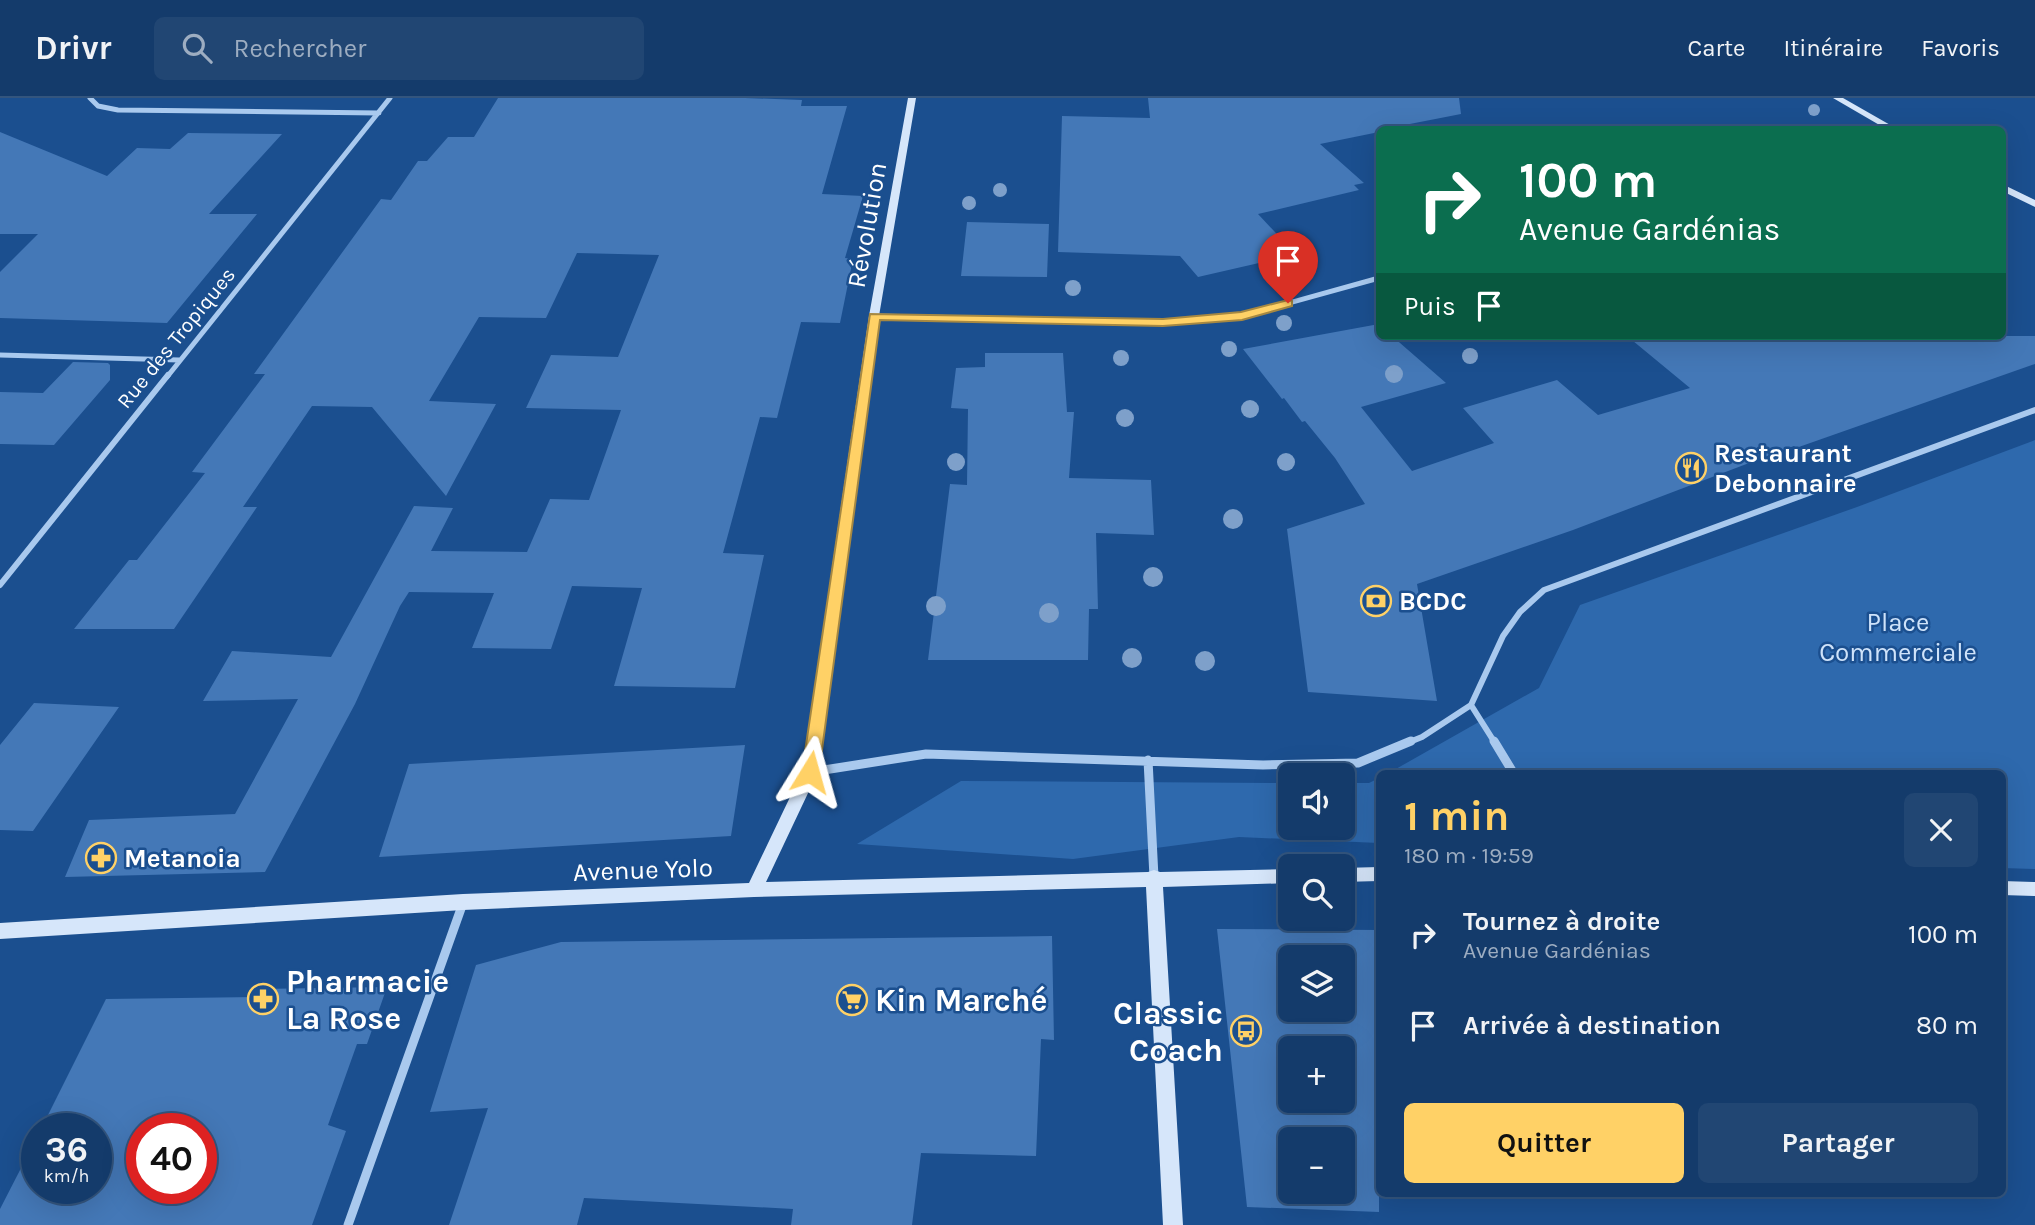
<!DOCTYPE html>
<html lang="fr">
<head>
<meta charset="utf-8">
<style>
  :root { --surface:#143b6b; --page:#214673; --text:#f1f3f6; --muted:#9dadc1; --line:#33557e; --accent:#ffd166 }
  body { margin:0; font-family:Karla,sans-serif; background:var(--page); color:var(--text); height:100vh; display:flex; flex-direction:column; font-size:26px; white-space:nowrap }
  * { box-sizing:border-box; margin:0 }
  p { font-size:23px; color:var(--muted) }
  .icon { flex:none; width:38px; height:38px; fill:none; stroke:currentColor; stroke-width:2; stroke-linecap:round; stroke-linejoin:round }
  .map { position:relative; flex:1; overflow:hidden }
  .panel { position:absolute; left:1376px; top:672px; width:630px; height:427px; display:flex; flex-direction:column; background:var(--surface); border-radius:10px; box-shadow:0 7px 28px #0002,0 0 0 2px var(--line) }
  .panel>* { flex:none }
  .guide { position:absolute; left:1376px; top:28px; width:630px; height:214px; border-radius:10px; box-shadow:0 7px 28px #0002,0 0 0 2px var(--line); background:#0b6e4f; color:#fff; overflow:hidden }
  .controls { position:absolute; left:1278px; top:665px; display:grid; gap:14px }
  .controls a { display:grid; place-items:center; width:77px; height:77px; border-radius:10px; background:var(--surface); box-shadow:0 7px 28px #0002,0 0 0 2px var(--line); font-size:35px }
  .speed { position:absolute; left:21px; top:1015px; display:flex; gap:14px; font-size:35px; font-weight:700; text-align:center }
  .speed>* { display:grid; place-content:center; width:91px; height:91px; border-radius:50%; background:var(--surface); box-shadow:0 7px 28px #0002,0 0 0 2px var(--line); line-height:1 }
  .speed small { font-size:18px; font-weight:400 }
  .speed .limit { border:10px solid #d22; background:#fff; color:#111 }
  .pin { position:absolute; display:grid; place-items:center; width:60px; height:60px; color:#fff; margin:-72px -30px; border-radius:50% 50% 50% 0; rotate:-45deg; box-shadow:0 0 7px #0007 }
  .pin .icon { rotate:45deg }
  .me { position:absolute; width:77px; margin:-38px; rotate:8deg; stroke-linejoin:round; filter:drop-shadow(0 0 5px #0008) }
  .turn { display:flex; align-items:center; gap:24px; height:147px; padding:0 28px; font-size:32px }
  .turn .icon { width:91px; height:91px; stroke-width:2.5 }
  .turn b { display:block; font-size:49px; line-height:60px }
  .then { display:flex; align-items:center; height:66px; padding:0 28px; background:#0003; gap:14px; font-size:26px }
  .round { display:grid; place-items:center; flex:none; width:74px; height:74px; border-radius:10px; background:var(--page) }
  .headline { display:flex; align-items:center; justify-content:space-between; height:119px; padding:0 28px }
  h1 { font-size:42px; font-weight:700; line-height:52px; color:var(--accent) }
  .button { display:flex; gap:14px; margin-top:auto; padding:14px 28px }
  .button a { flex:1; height:80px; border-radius:10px; background:var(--accent); color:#111; font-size:28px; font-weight:700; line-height:80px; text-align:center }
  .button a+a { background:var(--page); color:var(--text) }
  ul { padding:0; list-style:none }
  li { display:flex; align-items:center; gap:21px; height:91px; padding:0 28px }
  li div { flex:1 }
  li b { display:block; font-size:26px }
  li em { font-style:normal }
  header { display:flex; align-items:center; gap:42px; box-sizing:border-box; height:98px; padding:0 35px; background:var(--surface); border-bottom:2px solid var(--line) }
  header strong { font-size:33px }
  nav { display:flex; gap:38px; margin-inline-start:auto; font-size:24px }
  .search { width:490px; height:63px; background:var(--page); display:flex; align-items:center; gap:18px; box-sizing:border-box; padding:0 24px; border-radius:10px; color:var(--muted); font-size:26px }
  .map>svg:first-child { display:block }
  .green { fill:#2e69ad }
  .building { fill:#4478b7; fill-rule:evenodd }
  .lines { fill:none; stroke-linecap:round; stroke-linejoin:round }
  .street-far2 { stroke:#a9c9ee; stroke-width:5 }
  .street-far1 { stroke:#a9c9ee; stroke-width:6 }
  .street { stroke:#a9c9ee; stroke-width:9 }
  .secondary { fill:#d6e6fa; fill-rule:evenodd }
  .tree { fill:#7ea0ca }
  .route { fill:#ffd166; stroke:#a68842; stroke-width:2 }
  .labels { text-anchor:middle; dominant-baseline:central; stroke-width:5; stroke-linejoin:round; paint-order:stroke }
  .far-street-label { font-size:21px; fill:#fff; stroke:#1b4f8f }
  .street-label { font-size:26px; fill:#fff; stroke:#1b4f8f }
  .poi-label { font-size:26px; font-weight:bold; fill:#fff; stroke:#1b4f8f; text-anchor:start }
  .park-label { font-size:26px; fill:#cfe3fa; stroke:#1b4f8f }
  .near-poi-label { font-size:32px; font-weight:bold; fill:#fff; stroke:#1b4f8f; text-anchor:start }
</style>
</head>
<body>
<header>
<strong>Drivr</strong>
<div class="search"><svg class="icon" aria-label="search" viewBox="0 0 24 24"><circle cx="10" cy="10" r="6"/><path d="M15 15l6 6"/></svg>Rechercher</div>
<nav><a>Carte</a><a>Itinéraire</a><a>Favoris</a></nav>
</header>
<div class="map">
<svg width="2035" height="1127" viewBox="0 0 2035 1127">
  <rect width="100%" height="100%" fill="#1b4f8f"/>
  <path class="green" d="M2035,342V771L2002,770V676H1387L1539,590L1580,507L1857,409Z
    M1379,680V745L1239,739L1073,761L857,746L961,683L1290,685V730H1342V685H1369Z"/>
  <path class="building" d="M498,0H745L802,2L801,8H847L822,96L863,98L845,160L853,161L840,225L801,224L777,320L760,319L723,455L764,457L735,590L614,588L642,490L572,488L551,551L472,550L494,495L409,494L400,508L355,606L265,774L65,779L89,722L235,716L298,601L203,603L232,553L331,559L414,408L453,410L431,453L527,454L550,401L589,402L621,312L526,310L551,257L618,259L659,157L577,155L546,220L479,219L429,303L496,306L446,398L372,309L312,308L243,409H257L174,531H74L129,462H137L205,375L192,374L265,276H254L381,101L391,102L418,63H427L448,39H474Z
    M1148,0H1459L1461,16L1379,32V34L1320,46L1364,85L1354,87L1359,92L1258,116L1290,150L1275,153L1281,160L1198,179L1180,158L1058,154L1062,18L1150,20Z
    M0,34L107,78L137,50L170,51L188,35L282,36L209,116H257L167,225L0,220V174L38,136H0Z
    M967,124L1049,126L1047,179L961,178Z
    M1379,226V238H1392L1446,285L1361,309L1412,373L1494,345L1463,310L1557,282L1598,317L1690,290L1627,238H2035V266L1796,350L1794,348L1573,432L1417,486L1437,603L1308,594L1287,431L1365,406L1335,360L1305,323L1302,324L1284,300L1282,301L1243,251Z
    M985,255H1063L1067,314H1074L1069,380L1151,382L1154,437L1096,435L1098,511H1089L1088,562H928L950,386L967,387L968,311L951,310L956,270L985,269Z
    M73,264L108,265L110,267V282L54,347L0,346V294L43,295Z
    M34,605L119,609L33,733L0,732V647Z
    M745,647L731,738L379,759L409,666Z
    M1217,831L1379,832V1114L1247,1109ZM1290,859H1342V912H1290ZM1290,950H1342V1003H1290ZM1290,1041H1342V1094H1290Z
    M1052,838L1054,942L1041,941L1036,1058L921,1055L912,1127H791L793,1111L584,1100L577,1127H449L488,1010L430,1014L476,867L561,844Z
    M387,889L367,946H357L328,1027L346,1033L312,1127H0V1111L37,1039V1090H96V1031H41L106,901L256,899L259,891ZM142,1031H201V1090H142Z"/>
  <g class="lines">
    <path class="street-far2" d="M90,0L98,8L118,12L379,15
      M874,218L1163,224L1242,218L1379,180
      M0,257L179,262
      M167,279L390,0"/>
    <path class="street-far1" d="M0,487L168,277
      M1471,607L1495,645
      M1407,645L1422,639L1471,607L1503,538L1520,514L1544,492L2035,312"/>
    <path class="street" d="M1494,643L1514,676
      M1148,662L1154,779
      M811,674L926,656L1263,667L1358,665L1411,643
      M348,1127L463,805"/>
    <path class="secondary" d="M908,0H916L879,218L818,674L766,784L1148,774L1154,772L1160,774L1290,771V785L1163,789L1183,1127H1163L1146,789L754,799L463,812L0,841V825L463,796L749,785L802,674L869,218Z
      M1833,0H1843L1899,32H1888Z
      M2002,86L2035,102V109L2002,93Z
      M1379,769V783L1342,784V770Z
      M2002,783L2035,784V798L2002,797Z"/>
  </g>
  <g class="tree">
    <circle cx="1814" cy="12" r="6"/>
    <circle cx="1000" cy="92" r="7"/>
    <circle cx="969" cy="105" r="7"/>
    <circle cx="1073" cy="190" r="8"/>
    <circle cx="1284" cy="225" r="8"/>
    <circle cx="1229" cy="251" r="8"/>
    <circle cx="1470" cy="258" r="8"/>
    <circle cx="1121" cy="260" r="8"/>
    <circle cx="1394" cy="276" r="9"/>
    <circle cx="1250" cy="311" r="9"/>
    <circle cx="1125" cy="320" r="9"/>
    <circle cx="956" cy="364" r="9"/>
    <circle cx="1286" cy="364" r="9"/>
    <circle cx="1233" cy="421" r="10"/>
    <circle cx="1153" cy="479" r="10"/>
    <circle cx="936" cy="508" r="10"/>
    <circle cx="1049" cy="515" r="10"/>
    <circle cx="1132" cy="560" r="10"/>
    <circle cx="1205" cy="563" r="10"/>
  </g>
  <path class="route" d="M1288,202L1292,203V208L1242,222L1163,228L880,222L819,674L816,679L810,682L804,679L802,674L870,216L1163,221L1241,214Z"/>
  <defs>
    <g id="restaurant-ring" transform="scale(1.575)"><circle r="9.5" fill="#1b4f8f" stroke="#ffd166" stroke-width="1.5"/><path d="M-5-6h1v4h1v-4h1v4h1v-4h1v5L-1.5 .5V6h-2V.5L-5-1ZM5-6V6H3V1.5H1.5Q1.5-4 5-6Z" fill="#ffd166"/></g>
    <g id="bank-ring" transform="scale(1.575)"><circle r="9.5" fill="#1b4f8f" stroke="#ffd166" stroke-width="1.5"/><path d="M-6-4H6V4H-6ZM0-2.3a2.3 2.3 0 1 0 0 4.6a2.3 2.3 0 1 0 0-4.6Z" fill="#ffd166"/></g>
    <g id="pharmacy-ring" transform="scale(1.575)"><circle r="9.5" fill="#1b4f8f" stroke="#ffd166" stroke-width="1.5"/><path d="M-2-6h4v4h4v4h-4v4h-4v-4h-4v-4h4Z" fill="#ffd166"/></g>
    <g id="supermarket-ring" transform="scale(1.575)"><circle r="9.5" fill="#1b4f8f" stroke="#ffd166" stroke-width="1.5"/><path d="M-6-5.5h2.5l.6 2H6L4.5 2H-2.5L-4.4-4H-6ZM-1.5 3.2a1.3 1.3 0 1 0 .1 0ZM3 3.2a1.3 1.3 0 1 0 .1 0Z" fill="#ffd166"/></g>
    <g id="bus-ring" transform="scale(1.575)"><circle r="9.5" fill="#1b4f8f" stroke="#ffd166" stroke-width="1.5"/><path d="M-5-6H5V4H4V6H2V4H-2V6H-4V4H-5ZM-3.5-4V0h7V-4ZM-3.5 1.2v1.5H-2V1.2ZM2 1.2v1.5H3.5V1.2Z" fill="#ffd166"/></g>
  </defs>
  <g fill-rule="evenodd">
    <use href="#restaurant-ring" x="1691" y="370"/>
    <use href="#bank-ring" x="1376" y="503"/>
    <use href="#pharmacy-ring" x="101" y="760"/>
    <use href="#pharmacy-ring" x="263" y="901"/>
    <use href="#supermarket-ring" x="852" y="902"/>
    <use href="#bus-ring" x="1246" y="933"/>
  </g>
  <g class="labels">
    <g class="far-street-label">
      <text transform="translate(176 240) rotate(-51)">Rue des Tropiques</text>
    </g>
    <g class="street-label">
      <text transform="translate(867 127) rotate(-80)">Révolution</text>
      <text transform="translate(643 772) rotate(-2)">Avenue Yolo</text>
    </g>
    <g class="poi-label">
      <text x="1714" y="355">Restaurant<tspan x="1714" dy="30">Debonnaire</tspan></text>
      <text x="1399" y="503">BCDC</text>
      <text x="124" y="760">Metanoia</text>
    </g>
    <g class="park-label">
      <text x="1898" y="524">Place<tspan x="1898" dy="30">Commerciale</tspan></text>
    </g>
    <g class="near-poi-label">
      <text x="286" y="883">Pharmacie<tspan x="286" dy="37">La Rose</tspan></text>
      <text x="875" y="902">Kin Marché</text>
      <text x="1223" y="915" text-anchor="end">Classic<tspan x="1223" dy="37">Coach</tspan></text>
    </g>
  </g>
</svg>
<div class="controls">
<a><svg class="icon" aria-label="sound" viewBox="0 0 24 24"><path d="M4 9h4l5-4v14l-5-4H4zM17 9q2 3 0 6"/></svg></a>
<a><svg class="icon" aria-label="search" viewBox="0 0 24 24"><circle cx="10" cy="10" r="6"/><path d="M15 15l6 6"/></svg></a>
<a><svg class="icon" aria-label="layers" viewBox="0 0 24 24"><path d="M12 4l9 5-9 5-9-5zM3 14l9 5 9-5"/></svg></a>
<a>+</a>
<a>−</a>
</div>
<div class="speed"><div>36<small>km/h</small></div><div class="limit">40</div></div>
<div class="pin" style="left:1288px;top:205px;background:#d93025"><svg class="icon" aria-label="arrive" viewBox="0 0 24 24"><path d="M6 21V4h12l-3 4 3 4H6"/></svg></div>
<svg class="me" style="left:810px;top:674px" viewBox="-20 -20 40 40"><path d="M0-17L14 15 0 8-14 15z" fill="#ffd166" stroke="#fff" stroke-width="4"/></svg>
<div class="guide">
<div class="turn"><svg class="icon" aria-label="right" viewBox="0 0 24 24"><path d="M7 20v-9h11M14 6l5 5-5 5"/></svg><div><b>100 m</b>Avenue Gardénias</div></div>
<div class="then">Puis<svg class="icon" aria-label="arrive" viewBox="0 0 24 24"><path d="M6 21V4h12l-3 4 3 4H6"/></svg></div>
</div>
<section class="panel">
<div class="headline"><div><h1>1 min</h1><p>180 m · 19:59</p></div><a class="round"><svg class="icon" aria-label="close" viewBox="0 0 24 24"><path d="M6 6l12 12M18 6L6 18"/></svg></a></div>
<ul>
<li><svg class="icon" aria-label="right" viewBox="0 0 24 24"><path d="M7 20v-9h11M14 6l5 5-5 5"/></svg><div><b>Tournez à droite</b><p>Avenue Gardénias</p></div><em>100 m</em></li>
<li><svg class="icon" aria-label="arrive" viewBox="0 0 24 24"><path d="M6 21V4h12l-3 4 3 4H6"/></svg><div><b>Arrivée à destination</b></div><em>80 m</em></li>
</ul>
<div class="button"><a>Quitter</a><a>Partager</a></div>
</section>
</div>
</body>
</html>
